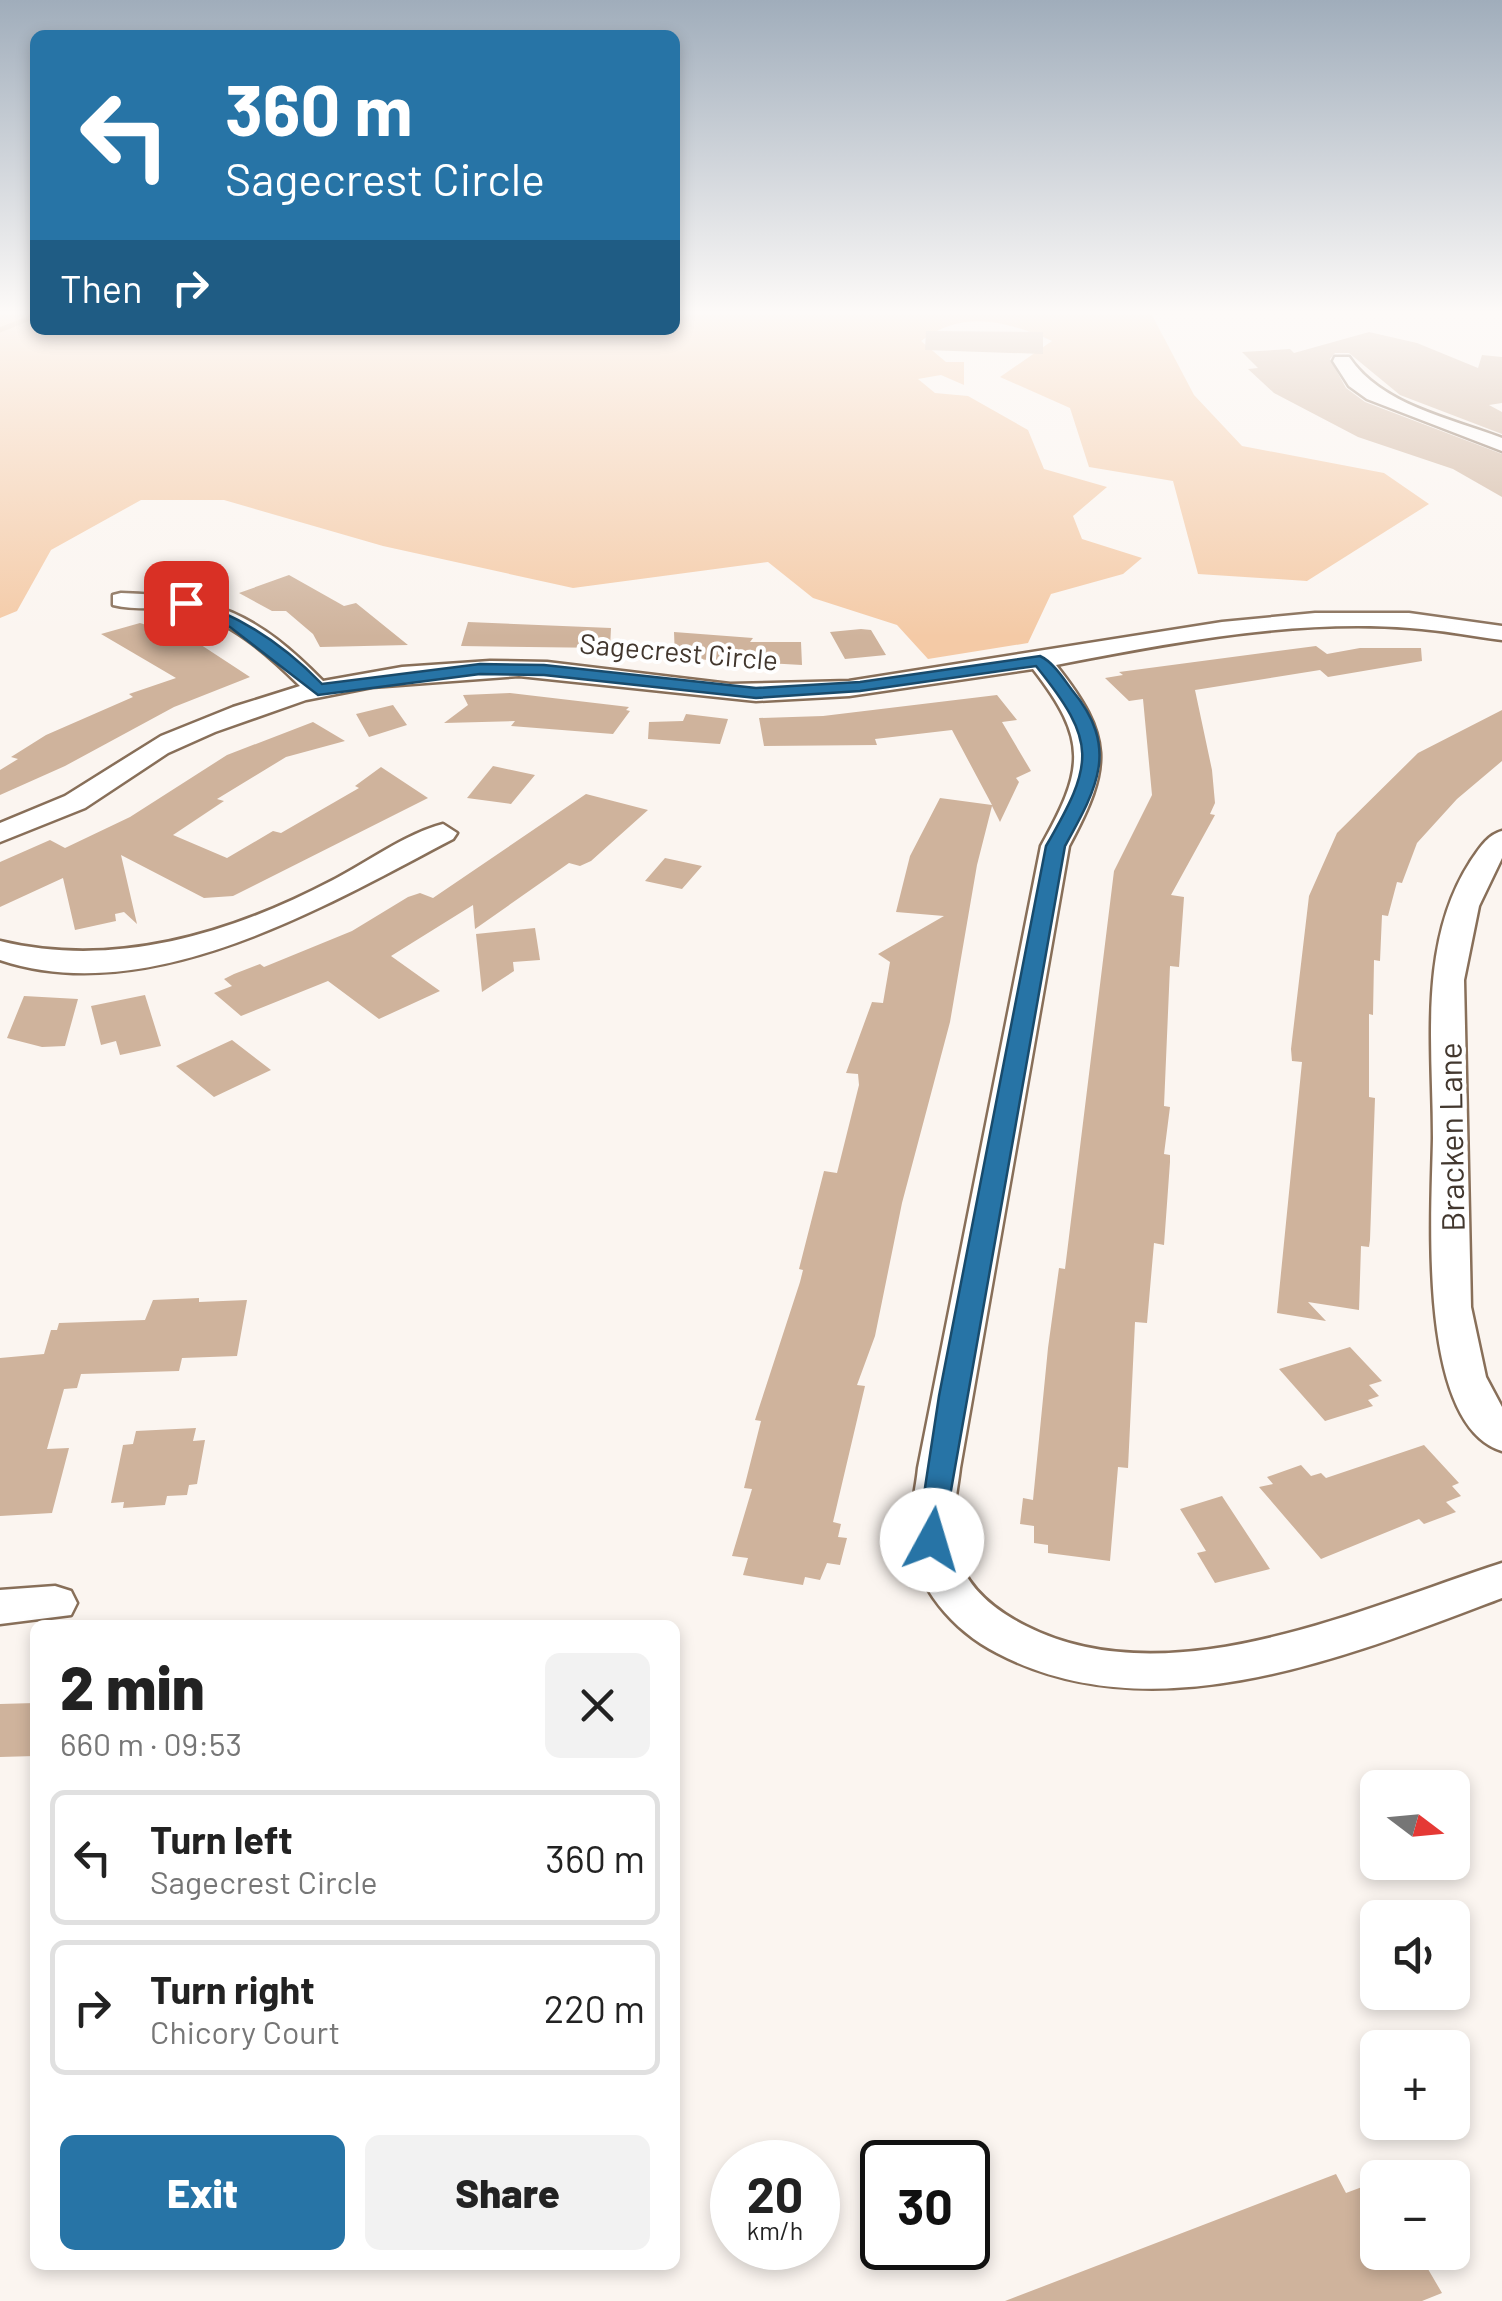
<!DOCTYPE html>
<html lang="en">
<head>
<meta charset="utf-8">
<style>
  :root { --surface:#fff; --page:#f2f2f2; --text:#222; --muted:#767676; --line:#e0e0e0; --accent:#2774a6 }
  body { margin:0; font-family:Barlow,sans-serif; background:var(--page); color:var(--text); height:100vh; display:flex; flex-direction:column; font-size:38px; white-space:nowrap }
  * { box-sizing:border-box; margin:0 }
  p { font-size:32px; color:var(--muted) }
  .icon { flex:none; width:55px; height:55px; fill:none; stroke:currentColor; stroke-width:2; stroke-linecap:round; stroke-linejoin:round }
  .map { position:relative; flex:1; overflow:hidden }
  .drawer { position:absolute; left:30px; top:1620px; width:650px; height:650px; display:flex; flex-direction:column; background:var(--surface); border-radius:15px; box-shadow:0 5px 15px #0003 }
  .drawer>* { flex:none }
  .hud { position:absolute; left:30px; top:30px; width:650px; height:305px; border-radius:15px; box-shadow:0 5px 15px #0003; background:#2774a6; color:#fff; overflow:hidden }
  .needle { width:65px; rotate:106deg }
  .buttons { position:absolute; left:1360px; top:1770px; display:grid; gap:20px }
  .buttons a { display:grid; place-items:center; width:110px; height:110px; border-radius:15px; background:var(--surface); box-shadow:0 5px 15px #0003; font-size:50px }
  .speed { position:absolute; left:710px; top:2140px; display:flex; gap:20px; font-size:50px; font-weight:700; text-align:center }
  .speed>* { display:grid; place-content:center; width:130px; height:130px; border-radius:50%; background:var(--surface); box-shadow:0 5px 15px #0003; line-height:1 }
  .speed small { font-size:25px; font-weight:400 }
  .speed .limit { border:5px solid #111; border-radius:15px; background:#fff; color:#111 }
  .pin { position:absolute; display:grid; place-items:center; width:85px; height:85px; color:#fff; margin:-42px; border-radius:20px; box-shadow:0 5px 15px #0006 }
  .me { position:absolute; width:110px; margin:-55px; rotate:6deg; stroke-linejoin:round; filter:drop-shadow(0 0 8px #0008) }
  .turn { display:flex; align-items:center; gap:35px; height:210px; padding:0 30px; font-size:45px }
  .turn .icon { width:130px; height:130px; stroke-width:2.5 }
  .turn b { display:block; font-size:70px; line-height:85px }
  .then { display:flex; align-items:center; height:95px; padding:0 30px; background:#0003; gap:20px; font-size:38px }
  .round { display:grid; place-items:center; flex:none; width:105px; height:105px; border-radius:15px; background:var(--page) }
  .headline { display:flex; align-items:center; justify-content:space-between; height:170px; padding:0 30px }
  h1 { font-size:60px; font-weight:800; line-height:75px }
  .primary-button { display:flex; gap:20px; margin-top:auto; padding:20px 30px }
  .primary-button a { flex:1; height:115px; border-radius:15px; background:var(--accent); color:#fff; font-size:40px; font-weight:800; line-height:115px; text-align:center }
  .primary-button a+a { background:var(--page); color:var(--text) }
  ul { padding:0; list-style:none }
  li { display:flex; align-items:center; gap:30px; height:135px; margin:0 20px 15px; padding:0 10px; border:5px solid var(--line); border-radius:15px }
  li div { flex:1 }
  li b { display:block; font-size:38px }
  li em { font-style:normal }
  .map>svg:first-child { display:block }
  .green { fill:#f4caa6 }
  .lines { fill:none; stroke-linecap:round; stroke-linejoin:round }
  .stream { stroke:#d5a377; stroke-width:5 }
  .building { fill:#cfb39c }
  .minor-casing { stroke:#886f59; stroke-width:5 }
  .minor { fill:#fff; fill-rule:evenodd }
  .route { fill:#2774a6; stroke:#194b6c; stroke-width:2.5 }
  .labels { text-anchor:middle; dominant-baseline:central; stroke-width:8; stroke-linejoin:round; paint-order:stroke }
  .far-street-label { font-size:28px; fill:#42372e; stroke:#fff }
  .street-label { font-size:32px; fill:#42372e; stroke:#fff }
</style>
</head>
<body>
<div class="map">
<svg width="1502" height="2301" viewBox="0 0 1502 2301">
  <rect width="100%" height="100%" fill="#fbf5f0"/>
  <path class="green" d="M0,315H35V330H675V315H1152L1194,395L1242,446L1384,473L1429,504L1307,581L1198,574L1173,481L1089,467L1070,408L1000,377L1052,341C1007,321 963,309 921,341L946,362H964V385L941,375L918,379L935,393L968,396L1028,430L1044,469L1107,487L1073,516L1082,539L1142,558L1123,574L1051,594L1028,643L928,659L897,625L813,598L768,562L573,588L383,546L224,500H141L51,550L17,611L0,618Z"/>
  <g class="lines">
    <path class="stream" d="M0,330L35,316"/>
  </g>
  <path class="building" d="M926,331L1043,332V354L925,350Z
    M1369,332L1417,343L1478,368L1482,355L1502,357V403L1489,405L1502,412V434L1400,395L1349,353H1335L1330,359L1346,388L1365,402L1502,454V497L1453,469L1358,437L1274,393L1248,369L1258,368L1242,352L1290,349L1294,353Z
    M289,575L344,606L356,603L408,645L320,647L313,634L286,611H272L239,593Z
    M468,622L611,628L610,648L461,646Z
    M140,623L192,639L250,677L174,707L65,766L0,795V770L18,759L11,757L46,735L133,697L129,694L176,678L101,634Z
    M861,629L871,630L886,655L845,659L830,632Z
    M674,632L753,638L750,642H801L802,665L675,658Z
    M1316,646L1327,654L1360,648H1421L1422,661L1328,677L1320,670L1195,690L1212,770L1215,803L1210,814L1215,815L1171,895L1184,897L1179,967L1170,966L1164,1106L1170,1107L1164,1154L1170,1155V1162L1164,1245L1154,1243L1147,1323L1135,1322L1128,1468L1118,1467L1110,1561L1048,1553V1545L1034,1543V1526L1020,1524L1023,1498L1033,1500L1048,1348L1059,1268L1065,1269L1114,871L1152,795L1143,699L1129,701L1105,678L1123,675L1119,672Z
    M510,693L629,707L626,710L630,711L613,734L511,726L515,721L444,723L468,705L463,695Z
    M997,695L1017,720L1002,722L1031,771L1016,778L1019,782L1000,822L992,806L977,865L950,1022L902,1203L875,1336L857,1385L865,1386L833,1522L841,1524L838,1537L847,1538L840,1565L827,1563L820,1580L805,1577L803,1585L743,1575L748,1558L732,1556L752,1489L744,1488L761,1421L755,1420L800,1282L803,1270L799,1269L824,1171L837,1173L859,1085L858,1074L846,1073L872,1002L883,1003L890,962L878,954L944,916L896,912L910,856L940,798L992,805L952,730L875,739L877,745L764,746L759,718L823,716Z
    M393,705L407,725L369,737L356,714Z
    M1502,710V761L1457,799L1417,843L1402,883L1397,882L1388,916L1382,915L1380,961L1374,960L1373,1015L1369,1014V1097L1375,1098L1370,1240L1369,1247L1361,1246L1359,1310L1308,1302L1326,1321L1277,1313L1302,1062L1292,1061L1291,1049L1309,896L1337,833L1418,753Z
    M686,714L728,719L720,744L648,739L649,722L683,721Z
    M313,722L345,741L286,757L217,799L224,801L173,835L227,858L273,831L281,833L359,788L355,786L381,767L428,798L233,896L204,898L121,855L137,924L124,912L115,914L116,921L75,930L63,878L0,907V862L50,840L65,848L130,817L227,755Z
    M493,766L535,775L511,804L467,798Z
    M586,794L648,810L591,861L580,866L569,863L475,929L473,905L391,956L440,991L379,1019L328,981L241,1016L214,993L232,986L224,979L234,974L260,964L264,967L352,931L408,897L420,893L433,898Z
    M665,858L702,866L682,889L645,881Z
    M535,928L540,960L513,962L514,971L482,992L476,934Z
    M145,995L161,1046L120,1055L116,1041L101,1045L91,1006Z
    M24,996L78,999L65,1046L42,1047L7,1038Z
    M232,1040L271,1070L214,1097L176,1066Z
    M199,1298V1302L247,1300L237,1356L182,1358L179,1371L81,1374L77,1388L64,1389L47,1449L69,1448L52,1513L0,1516V1358L44,1354L51,1330H57L59,1323L145,1320L153,1300Z
    M1350,1347L1382,1381L1369,1385L1379,1396L1368,1400L1373,1406L1325,1421L1279,1369Z
    M196,1428L193,1441L205,1440L197,1484L189,1485L187,1495L167,1496L165,1505L123,1508L124,1502L111,1503L123,1445L133,1444L136,1431Z
    M1424,1445L1459,1483L1452,1486L1461,1496L1446,1502L1456,1512L1424,1524L1419,1519L1321,1559L1259,1487L1273,1484L1267,1477L1301,1465L1311,1476L1321,1473L1326,1478Z
    M1222,1496L1270,1569L1215,1583L1197,1553L1206,1551L1180,1509Z
    M35,1703V1756L0,1757V1704Z
    M1336,2174L1346,2193L1378,2181V2252H1418L1442,2293L1422,2301H1005Z"/>
  <g class="lines">
    <g class="minor-casing">
      <path id="minor" d="M1335,357H1349C1381,405 1450,418 1502,438V451L1367,399L1349,386L1333,361Z
        M121,593C215,596 256,613 323,681L402,667L490,661L547,662L730,684L849,681L1222,622L1315,613H1409L1502,626V640C1471,636 1441,630 1410,628C1292,619 1171,643 1056,665C1113,737 1112,766 1069,846L960,1468C957,1495 949,1524 956,1551C965,1587 994,1610 1026,1626C1169,1699 1362,1608 1502,1563V1598C1349,1656 1155,1736 997,1653C954,1631 914,1587 911,1536C909,1513 916,1490 918,1468L1041,846C1084,769 1089,741 1033,669L849,696L756,701L519,676L372,687L306,700L215,732L168,753L85,808L0,842V823L65,796L161,736L233,707L300,686C269,655 228,618 183,610C160,606 136,611 113,605V595Z
        M443,824L457,833L453,839C325,906 150,1010 0,960V941C115,969 230,934 333,880C368,862 405,834 443,824Z
        M1502,831V858L1479,906L1464,980L1471,1307L1486,1377L1502,1407V1451C1416,1425 1432,1208 1433,1138C1433,1047 1418,943 1470,862C1479,849 1487,835 1502,831Z
        M55,1586L71,1591L77,1603L71,1615L0,1624V1590Z"/>
    </g>
    <use href="#minor" class="minor"/>
  </g>
  <linearGradient id="sky" x2="0" y2="1"><stop stop-color="#a0adbb"/><stop offset="0.49" stop-color="#fdfaf8"/><stop offset="1" stop-color="#fdfaf8" stop-opacity="0"/></linearGradient>
  <rect width="1502" height="637" fill="url(#sky)"/>
  <path class="route" d="M186,599C238,614 284,645 322,684L480,664L544,665L756,688L860,682L1040,656C1053,662 1063,678 1072,690C1120,748 1097,788 1065,846L941,1547H922L917,1540L939,1396L1046,846C1094,763 1098,743 1036,666L860,691L756,698L544,675L480,674L318,695L230,627L180,607V600Z"/>
  <g class="labels">
    <g class="far-street-label">
      <text transform="translate(679 651) rotate(5)">Sagecrest Circle</text>
    </g>
    <g class="street-label">
      <text transform="translate(1450 1137) rotate(-91)">Bracken Lane</text>
    </g>
  </g>
</svg>
<div class="buttons">
<a><svg class="needle" viewBox="-14 -14 28 28"><path d="M0-13l5 13h-10z" fill="#e53935"/><path d="M0 13l5-13h-10z" fill="#767676"/></svg></a>
<a><svg class="icon" aria-label="sound" viewBox="0 0 24 24"><path d="M4 9h4l5-4v14l-5-4H4zM17 9q2 3 0 6"/></svg></a>
<a>+</a>
<a>−</a>
</div>
<div class="speed"><div>20<small>km/h</small></div><div class="limit">30</div></div>
<div class="pin" style="left:186px;top:603px;background:#d93025"><svg class="icon" aria-label="arrive" viewBox="0 0 24 24"><path d="M6 21V4h12l-3 4 3 4H6"/></svg></div>
<svg class="me" style="left:932px;top:1540px" viewBox="-20 -20 40 40"><circle r="19" fill="#fff"/><path d="M0-13L10 11 0 6-10 11z" fill="#2774a6"/></svg>
<div class="hud">
<div class="turn"><svg class="icon" aria-label="left" viewBox="0 0 24 24"><path d="M17 20v-9H6M10 6l-5 5 5 5"/></svg><div><b>360 m</b>Sagecrest Circle</div></div>
<div class="then">Then<svg class="icon" aria-label="right" viewBox="0 0 24 24"><path d="M7 20v-9h11M14 6l5 5-5 5"/></svg></div>
</div>
<section class="drawer">
<div class="headline"><div><h1>2 min</h1><p>660 m · 09:53</p></div><a class="round"><svg class="icon" aria-label="close" viewBox="0 0 24 24"><path d="M6 6l12 12M18 6L6 18"/></svg></a></div>
<ul>
<li><svg class="icon" aria-label="left" viewBox="0 0 24 24"><path d="M17 20v-9H6M10 6l-5 5 5 5"/></svg><div><b>Turn left</b><p>Sagecrest Circle</p></div><em>360 m</em></li>
<li><svg class="icon" aria-label="right" viewBox="0 0 24 24"><path d="M7 20v-9h11M14 6l5 5-5 5"/></svg><div><b>Turn right</b><p>Chicory Court</p></div><em>220 m</em></li>
</ul>
<div class="primary-button"><a>Exit</a><a>Share</a></div>
</section>
</div>
</body>
</html>
